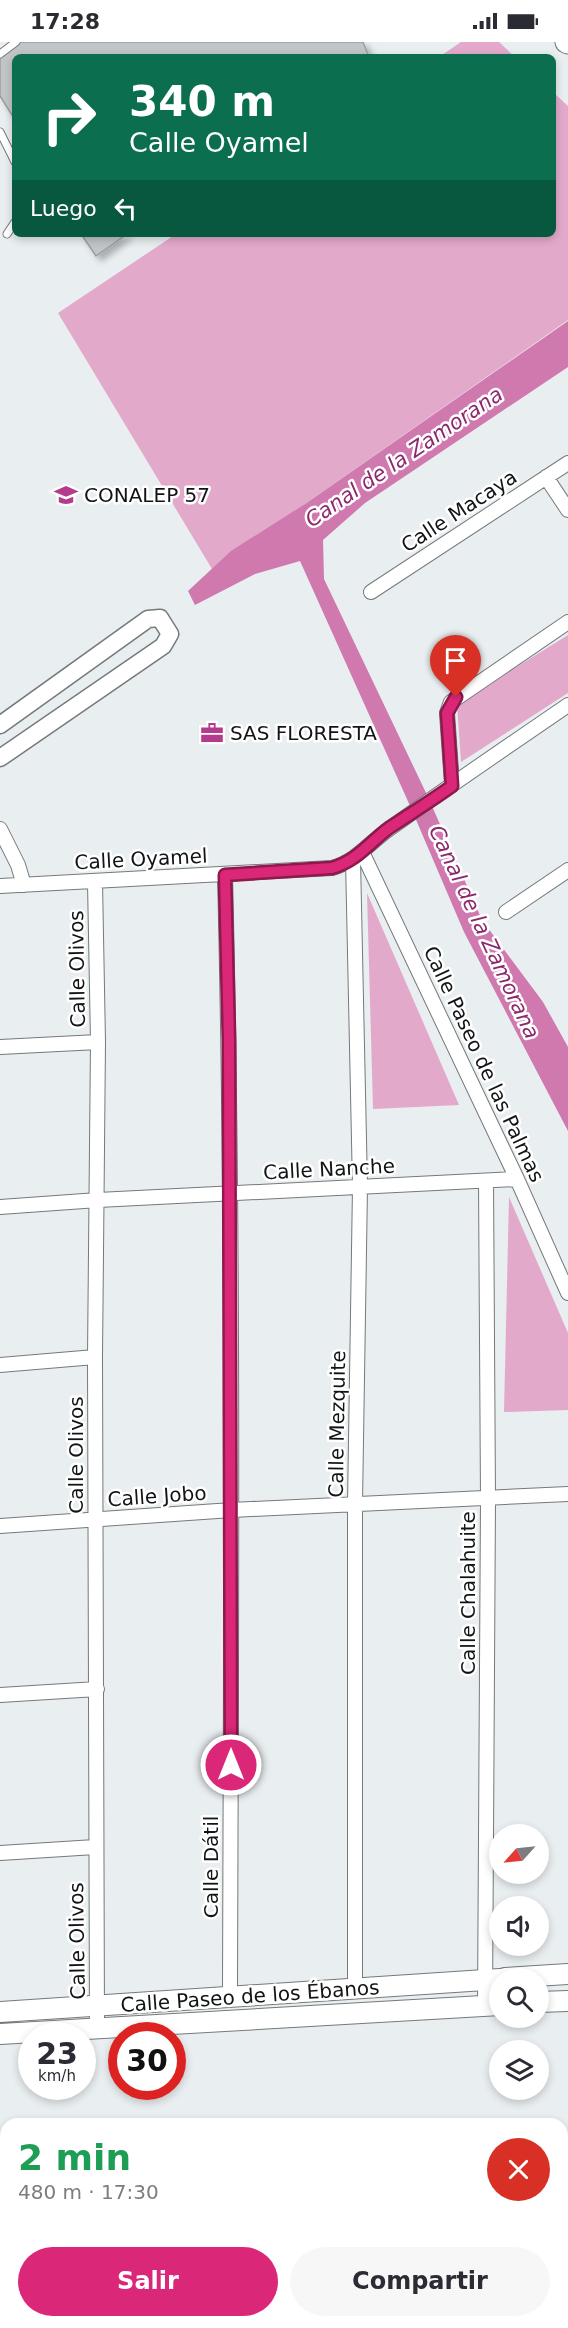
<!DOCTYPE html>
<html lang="es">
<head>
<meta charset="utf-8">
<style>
  :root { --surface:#fff; --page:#f7f7f7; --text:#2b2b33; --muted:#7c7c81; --accent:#db2777 }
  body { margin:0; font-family:"DejaVu Sans",sans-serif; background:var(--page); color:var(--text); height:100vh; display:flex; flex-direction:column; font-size:22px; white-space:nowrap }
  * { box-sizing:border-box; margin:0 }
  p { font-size:20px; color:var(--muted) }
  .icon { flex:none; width:33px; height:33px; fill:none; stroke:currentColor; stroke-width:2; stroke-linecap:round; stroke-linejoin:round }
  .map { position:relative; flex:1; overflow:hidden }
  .sheet { position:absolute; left:0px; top:2076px; width:568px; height:210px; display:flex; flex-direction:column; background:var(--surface); border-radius:18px 18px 0 0; box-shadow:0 3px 9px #0003 }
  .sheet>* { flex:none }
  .top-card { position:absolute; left:12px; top:12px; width:544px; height:183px; border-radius:9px; box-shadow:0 3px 9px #0003; background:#0b6e4f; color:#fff; overflow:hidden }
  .needle { width:39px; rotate:243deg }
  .buttons { position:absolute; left:489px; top:1782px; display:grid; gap:12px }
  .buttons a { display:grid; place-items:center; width:60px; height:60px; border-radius:50%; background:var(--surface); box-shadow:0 3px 9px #0003; font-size:30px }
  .speed { position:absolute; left:18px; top:1980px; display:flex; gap:12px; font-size:30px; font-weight:700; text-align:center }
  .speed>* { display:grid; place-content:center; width:78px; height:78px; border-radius:50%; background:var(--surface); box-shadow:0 3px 9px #0003; line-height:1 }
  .speed small { font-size:15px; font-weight:400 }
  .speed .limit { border:9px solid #d22; background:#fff; color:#111 }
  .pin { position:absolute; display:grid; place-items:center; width:51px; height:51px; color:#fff; margin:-62px -26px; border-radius:50% 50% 50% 0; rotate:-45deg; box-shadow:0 0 6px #0007 }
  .pin .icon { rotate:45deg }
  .me { position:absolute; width:66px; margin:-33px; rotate:0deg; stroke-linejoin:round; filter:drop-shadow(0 0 4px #0008) }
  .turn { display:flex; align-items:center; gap:21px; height:126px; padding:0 18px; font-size:27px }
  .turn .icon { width:78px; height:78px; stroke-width:2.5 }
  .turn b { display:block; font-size:42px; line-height:51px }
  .then { display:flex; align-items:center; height:57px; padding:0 18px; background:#0003; gap:12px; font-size:22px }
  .round { display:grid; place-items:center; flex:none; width:63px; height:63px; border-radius:32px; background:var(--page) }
  .summary { display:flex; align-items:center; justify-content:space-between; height:102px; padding:0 18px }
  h1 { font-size:36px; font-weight:700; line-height:45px; color:#1e9e55 }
  .button { display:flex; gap:12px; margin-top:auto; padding:12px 18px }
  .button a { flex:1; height:69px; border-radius:36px; background:var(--accent); color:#fff; font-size:24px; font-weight:700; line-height:69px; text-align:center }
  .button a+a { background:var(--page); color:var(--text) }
  .status { display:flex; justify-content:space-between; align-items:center; height:42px; padding:0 30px; background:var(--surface); direction:ltr }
  .status svg { height:16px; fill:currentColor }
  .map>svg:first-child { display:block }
  .green { fill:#e3a9cb }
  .water { fill:#cf79ae }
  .building { fill:#c1c5c7; stroke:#9a9e9f; stroke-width:1.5; filter:url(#shadow) }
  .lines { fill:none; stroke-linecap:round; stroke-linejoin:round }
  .service-casing { stroke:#75797b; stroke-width:9 }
  .minor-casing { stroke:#75797b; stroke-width:16 }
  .tertiary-casing { stroke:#75797b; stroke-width:19 }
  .secondary-casing { stroke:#75797b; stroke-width:22 }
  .primary-casing { stroke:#75797b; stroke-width:23 }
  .service { stroke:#fff; stroke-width:7 }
  .minor { stroke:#fff; stroke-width:14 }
  .tertiary { stroke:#fff; stroke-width:16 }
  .secondary { stroke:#fff; stroke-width:20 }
  .primary { stroke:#fff; stroke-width:21 }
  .route-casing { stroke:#8e194d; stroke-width:15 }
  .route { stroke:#db2777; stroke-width:10 }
  .labels { text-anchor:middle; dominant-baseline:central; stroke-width:5; stroke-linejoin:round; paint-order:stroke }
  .poi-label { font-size:20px; fill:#121314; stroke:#fff; text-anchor:start }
  .street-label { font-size:20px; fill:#121314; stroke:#fff }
  .water-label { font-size:21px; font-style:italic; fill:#8d286d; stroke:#fff }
</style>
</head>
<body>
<div class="status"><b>17:28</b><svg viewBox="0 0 49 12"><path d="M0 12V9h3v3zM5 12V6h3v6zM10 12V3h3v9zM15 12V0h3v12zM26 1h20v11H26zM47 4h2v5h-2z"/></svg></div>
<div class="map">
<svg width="568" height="2286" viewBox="0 0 568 2286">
  <defs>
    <filter id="shadow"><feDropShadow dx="5" dy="5" stdDeviation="3" flood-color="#0004"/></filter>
  </defs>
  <rect width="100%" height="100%" fill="#e9eef0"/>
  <path class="green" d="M461,0H499L515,15H439Z
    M554,51L568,64V278L212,527L58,271L176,192H554Z
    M568,593V651L461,720L457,662Z
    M367,851L459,1063L373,1067Z
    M509,1155L568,1291V1368L504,1370Z"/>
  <path class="water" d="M568,279V325L365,461L323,498L324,537L428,755L482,878L543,960L568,1005V1089L464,890L411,766L300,519L255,532L195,563L188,549L231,509L305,462Z"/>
  <path class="building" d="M17,0H363L369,15H15V78L0,54V12Z
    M81,192H127L96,214Z"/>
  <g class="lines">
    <g class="service-casing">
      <path id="service" d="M0,12L16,0
        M0,90L15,120
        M7,192L15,180"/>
    </g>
    <g class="minor-casing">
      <path id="minor" d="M546,435L568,468
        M371,550L568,421
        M452,743L447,671L451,660L568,580
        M0,787L18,823L24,843
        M362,810L517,1137L568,1251
        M353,817L360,1145L355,1462V1947
        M225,833C234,1206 231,1581 230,1954
        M95,840L98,1000L95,1315L97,1986
        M0,844L332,826C357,819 369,801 389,787C448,745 508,704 568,663
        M506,870L568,828
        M0,1005L98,1000
        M0,1165L98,1158L517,1137
        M0,1323L95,1315
        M0,1484L232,1468L568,1452
        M0,1653L97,1647
        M0,1811L95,1805
        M485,1963L488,1457L486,1139
        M562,2110L568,2109
        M0,2142H6
        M562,2247H568
        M71,2280V2286
        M189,2280L190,2286
        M312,2280V2286
        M428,2280L429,2286
        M551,2280V2286"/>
    </g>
    <g class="tertiary-casing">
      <path id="tertiary" d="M0,683L148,577L160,576L170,592L163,604L0,716"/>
    </g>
    <g class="secondary-casing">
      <path id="secondary" d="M505,1936L568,1932
        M538,1960L568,1959
        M0,1970L500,1937
        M0,1992L500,1963"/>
    </g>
    <g class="primary-casing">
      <path id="primary" d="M566,0L568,1"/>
    </g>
    <use href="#service" class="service"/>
    <use href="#minor" class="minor"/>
    <use href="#tertiary" class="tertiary"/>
    <use href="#secondary" class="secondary"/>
    <use href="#primary" class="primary"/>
  </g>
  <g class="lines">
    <g class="route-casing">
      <path id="route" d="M231,1723L229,998L225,833L332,826C357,819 369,801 389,786C410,772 431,759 452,744L447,671L456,655"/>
    </g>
    <use href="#route" class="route"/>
  </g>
  <defs>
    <g id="school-bare" transform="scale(1.8)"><path d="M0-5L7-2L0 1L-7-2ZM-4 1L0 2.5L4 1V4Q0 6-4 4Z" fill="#b43a8c" stroke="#fff" stroke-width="2.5" paint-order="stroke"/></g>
    <g id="office-bare" transform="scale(1.8)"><path d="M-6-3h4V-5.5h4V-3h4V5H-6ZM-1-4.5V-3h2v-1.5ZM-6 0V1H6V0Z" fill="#b43a8c" stroke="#fff" stroke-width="2.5" paint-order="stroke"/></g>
  </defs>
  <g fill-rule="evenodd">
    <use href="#school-bare" x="66" y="453"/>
    <use href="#office-bare" x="212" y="691"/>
  </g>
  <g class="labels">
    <g class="poi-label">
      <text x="84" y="453">CONALEP 57</text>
      <text x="230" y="691">SAS FLORESTA</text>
    </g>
    <g class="street-label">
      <text transform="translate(459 469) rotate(-33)">Calle Macaya</text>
      <text transform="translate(141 817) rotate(-3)">Calle Oyamel</text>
      <text transform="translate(77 927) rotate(-91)">Calle Olivos</text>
      <text transform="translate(484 1022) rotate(65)">Calle Paseo de las Palmas</text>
      <text transform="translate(329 1127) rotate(-3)">Calle Nanche</text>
      <text transform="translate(337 1382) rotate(-89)">Calle Mezquite</text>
      <text transform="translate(76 1413) rotate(-90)">Calle Olivos</text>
      <text transform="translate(157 1454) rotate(-4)">Calle Jobo</text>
      <text transform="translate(468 1551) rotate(-90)">Calle Chalahuite</text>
      <text transform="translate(211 1825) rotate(-90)">Calle Dátil</text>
      <text transform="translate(77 1899) rotate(-91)">Calle Olivos</text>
      <text transform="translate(250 1954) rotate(-4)">Calle Paseo de los Ébanos</text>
    </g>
    <g class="water-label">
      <text transform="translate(404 415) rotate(-34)">Canal de la Zamorana</text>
      <text transform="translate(484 890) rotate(65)">Canal de la Zamorana</text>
    </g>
  </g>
</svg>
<div class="buttons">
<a><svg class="needle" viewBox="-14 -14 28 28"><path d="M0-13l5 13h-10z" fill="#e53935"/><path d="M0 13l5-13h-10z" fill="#7c7c81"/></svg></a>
<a><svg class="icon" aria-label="sound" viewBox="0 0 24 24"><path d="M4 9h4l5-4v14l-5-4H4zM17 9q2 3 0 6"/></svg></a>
<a><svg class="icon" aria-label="search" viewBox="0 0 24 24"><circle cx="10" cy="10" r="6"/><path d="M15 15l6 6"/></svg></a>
<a><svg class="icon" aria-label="layers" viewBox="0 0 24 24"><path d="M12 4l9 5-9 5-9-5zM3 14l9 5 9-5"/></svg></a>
</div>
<div class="speed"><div>23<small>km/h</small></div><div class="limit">30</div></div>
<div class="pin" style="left:456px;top:655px;background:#d93025"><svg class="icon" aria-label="arrive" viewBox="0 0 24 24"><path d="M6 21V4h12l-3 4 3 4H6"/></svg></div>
<svg class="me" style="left:231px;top:1723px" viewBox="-20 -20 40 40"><circle r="17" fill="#db2777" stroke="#fff" stroke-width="3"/><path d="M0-11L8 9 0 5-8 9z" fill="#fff"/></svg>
<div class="top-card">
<div class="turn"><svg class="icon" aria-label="right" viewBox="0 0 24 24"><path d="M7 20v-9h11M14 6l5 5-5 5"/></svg><div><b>340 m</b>Calle Oyamel</div></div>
<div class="then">Luego<svg class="icon" aria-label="left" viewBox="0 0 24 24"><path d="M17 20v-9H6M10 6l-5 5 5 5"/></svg></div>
</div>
<section class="sheet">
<div class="summary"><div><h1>2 min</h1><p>480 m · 17:30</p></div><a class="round" style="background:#d93025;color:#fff"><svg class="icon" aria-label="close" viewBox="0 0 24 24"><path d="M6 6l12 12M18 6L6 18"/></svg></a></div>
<div class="button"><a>Salir</a><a>Compartir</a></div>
</section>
</div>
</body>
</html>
